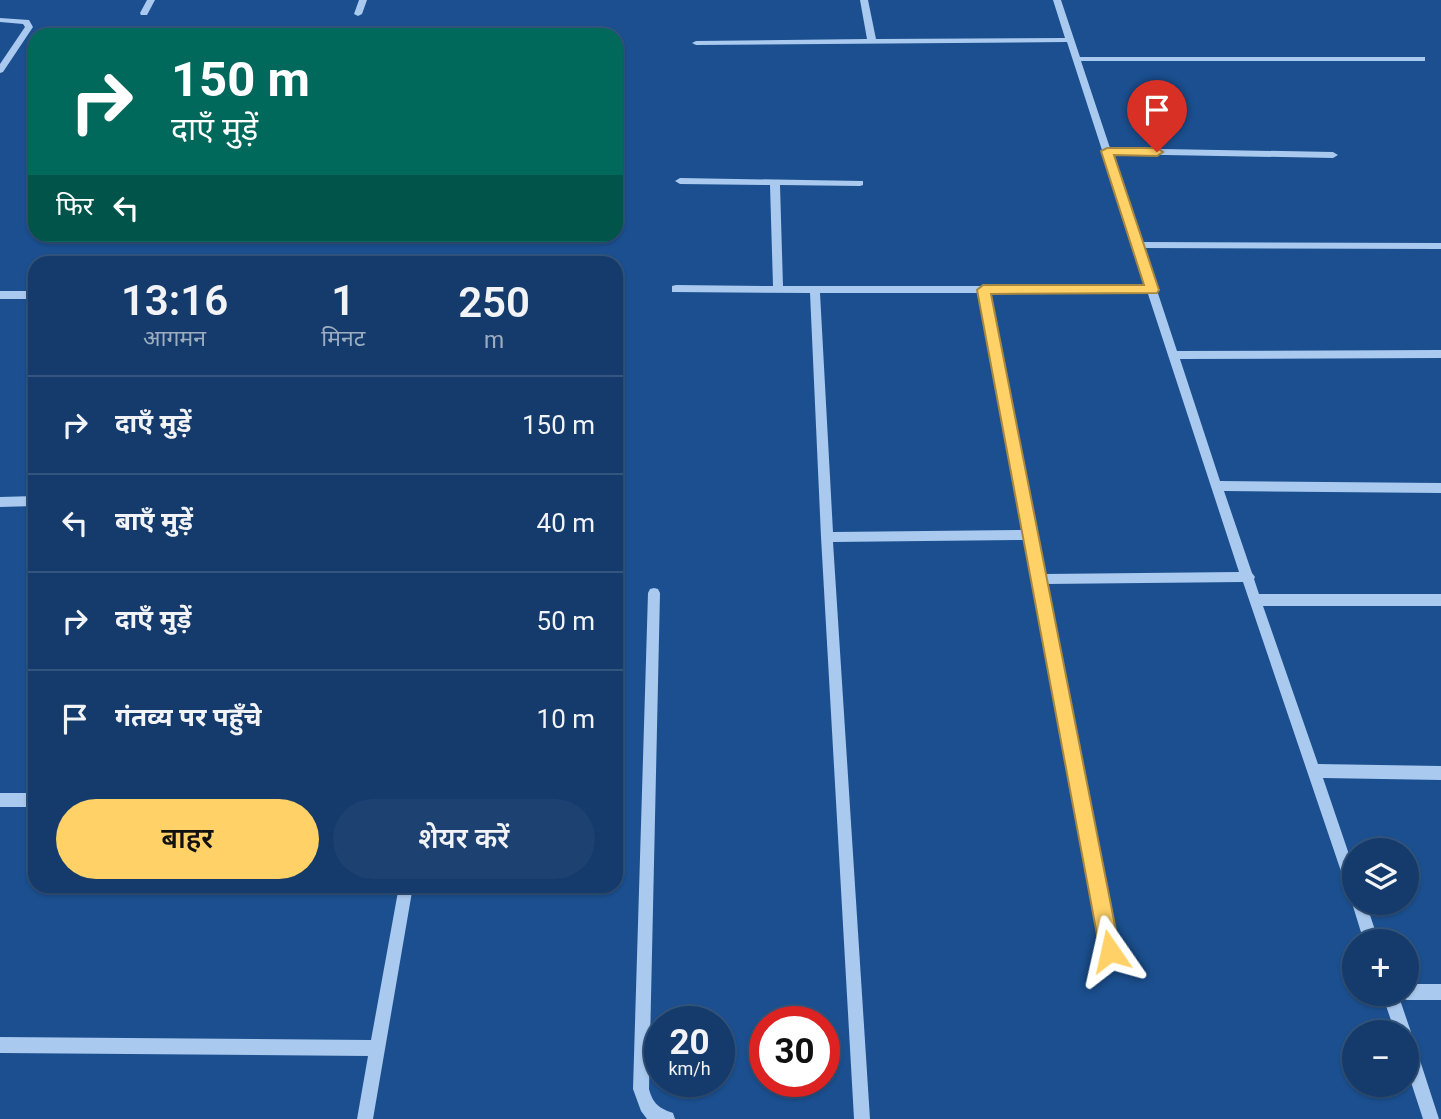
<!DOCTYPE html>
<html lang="hi">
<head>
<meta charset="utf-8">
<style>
  :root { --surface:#143b6b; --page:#1d4271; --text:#f1f3f6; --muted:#9dadc1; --line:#33557e; --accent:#ffd166 }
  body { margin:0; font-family:Roboto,"Noto Sans Devanagari",sans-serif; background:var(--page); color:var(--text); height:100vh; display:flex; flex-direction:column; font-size:26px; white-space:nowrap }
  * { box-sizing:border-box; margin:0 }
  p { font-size:23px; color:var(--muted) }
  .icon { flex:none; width:38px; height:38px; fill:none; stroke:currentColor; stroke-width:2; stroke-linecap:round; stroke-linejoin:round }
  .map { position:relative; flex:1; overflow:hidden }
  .drawer { position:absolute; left:28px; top:256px; width:595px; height:637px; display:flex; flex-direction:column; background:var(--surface); border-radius:21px; box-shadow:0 2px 5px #0004,0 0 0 2px var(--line) }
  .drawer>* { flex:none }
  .top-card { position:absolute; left:28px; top:28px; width:595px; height:214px; border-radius:21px; box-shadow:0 2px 5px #0004,0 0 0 2px var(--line); background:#00695c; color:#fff; overflow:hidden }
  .fabs { position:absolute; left:1342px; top:838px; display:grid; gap:14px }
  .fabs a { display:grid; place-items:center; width:77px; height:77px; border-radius:50%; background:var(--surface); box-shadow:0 2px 5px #0004,0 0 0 2px var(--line); font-size:35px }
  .speed { position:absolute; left:644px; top:1006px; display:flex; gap:14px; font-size:35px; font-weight:700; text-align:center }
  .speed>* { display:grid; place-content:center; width:91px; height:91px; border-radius:50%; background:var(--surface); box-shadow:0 2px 5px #0004,0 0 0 2px var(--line); line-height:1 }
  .speed small { font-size:18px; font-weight:400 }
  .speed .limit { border:10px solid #d22; background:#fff; color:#111 }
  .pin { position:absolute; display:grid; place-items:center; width:60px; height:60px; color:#fff; margin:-72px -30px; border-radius:50% 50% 50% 0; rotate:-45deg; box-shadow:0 0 7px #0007 }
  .pin .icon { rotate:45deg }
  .me { position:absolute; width:77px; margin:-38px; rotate:349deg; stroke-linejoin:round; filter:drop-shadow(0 0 5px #0008) }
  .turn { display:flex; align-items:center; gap:24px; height:147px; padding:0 28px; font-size:32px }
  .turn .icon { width:91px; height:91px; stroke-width:2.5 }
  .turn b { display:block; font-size:49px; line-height:60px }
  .then { display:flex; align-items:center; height:66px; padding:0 28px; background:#0003; gap:14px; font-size:26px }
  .eta { display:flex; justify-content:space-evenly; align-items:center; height:119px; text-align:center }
  .eta b { font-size:42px; font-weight:600; line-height:49px }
  .action { display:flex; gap:14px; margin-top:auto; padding:14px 28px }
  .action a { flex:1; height:80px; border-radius:42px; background:var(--accent); color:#111; font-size:28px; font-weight:600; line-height:80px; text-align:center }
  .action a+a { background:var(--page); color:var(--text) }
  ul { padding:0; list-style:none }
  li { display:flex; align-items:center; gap:21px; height:98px; padding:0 28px; border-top:2px solid var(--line) }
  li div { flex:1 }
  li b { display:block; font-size:26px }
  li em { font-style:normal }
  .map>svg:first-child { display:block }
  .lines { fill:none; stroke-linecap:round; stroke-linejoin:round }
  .minor { fill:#a9c9ee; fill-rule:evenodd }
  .route { fill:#ffd166; stroke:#a68842; stroke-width:2 }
</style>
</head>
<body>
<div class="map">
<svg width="1441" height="1119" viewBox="0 0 1441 1119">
  <rect width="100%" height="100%" fill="#1b4f8f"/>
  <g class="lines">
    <path class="minor" d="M147,0H155L147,15H141L140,13Z
      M359,0H367L362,14L358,16L354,14Z
      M860,0H868L876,39L1065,38L1053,0H1061L1080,57H1425V61H1081L1110,148L1333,152L1338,155L1333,158L1112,154L1141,242L1441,243V249L1143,248L1177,351L1441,350V358L1180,359L1220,481L1441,483V493L1224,491L1252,573L1255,577L1254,579L1259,594H1441V606H1263L1318,764L1441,766V780L1323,778L1354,869V896L1349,894L1347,889L1243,582L1046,584L1118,951L1115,956L1110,959L1105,956L1102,951L1025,540L833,542L870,1119H854L821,537L810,293L672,292V286L676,285L773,286L770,185L680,184L675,181L680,178L863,181V185L860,186L780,185L783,286H1146L1067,42L696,45L692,43L696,41L867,39ZM820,293H979L1023,530L833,532ZM989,293L1148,294L1239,572L1044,574Z
      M0,18L29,20L33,27L3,72L0,73V64L25,27L23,24L0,22Z
      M0,291H35V299H0Z
      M35,496V506L0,507V497Z
      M654,588L658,589L660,593L649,1089C653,1104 659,1108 673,1113L675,1119H647L641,1111L633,1089L648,593L650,589Z
      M0,793H35V807H0Z
      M399,886H413L373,1119H357L368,1056L0,1053V1037L371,1040Z
      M1354,897V903H1366L1379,942H1364L1352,903Z
      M1407,984H1441V1000H1407L1401,998L1400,994H1407Z
      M1382,994H1398L1411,1032L1409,1038L1413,1039L1415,1045L1439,1119H1423L1407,1070V1032H1395Z"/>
  </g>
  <path class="route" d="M1107,148H1157L1163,152L1157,156L1114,155L1159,290L1157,293L991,294L1120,951L1117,958L1110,961L1103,958L1100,951L977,290L983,285H1144L1101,151Z"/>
</svg>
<div class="fabs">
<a><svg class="icon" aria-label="layers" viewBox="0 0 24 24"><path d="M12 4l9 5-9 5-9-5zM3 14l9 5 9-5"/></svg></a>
<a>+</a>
<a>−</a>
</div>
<div class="speed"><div>20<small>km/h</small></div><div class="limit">30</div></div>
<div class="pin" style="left:1157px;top:152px;background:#d93025"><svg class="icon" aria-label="arrive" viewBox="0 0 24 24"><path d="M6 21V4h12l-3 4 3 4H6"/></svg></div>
<svg class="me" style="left:1110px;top:951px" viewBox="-20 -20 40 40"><path d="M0-17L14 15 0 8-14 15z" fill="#ffd166" stroke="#fff" stroke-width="4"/></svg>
<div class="top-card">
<div class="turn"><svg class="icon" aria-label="right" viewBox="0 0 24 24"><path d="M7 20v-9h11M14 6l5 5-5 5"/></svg><div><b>150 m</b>दाएँ मुड़ें</div></div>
<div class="then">फिर<svg class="icon" aria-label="left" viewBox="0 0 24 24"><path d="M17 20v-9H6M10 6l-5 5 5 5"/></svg></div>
</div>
<section class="drawer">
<div class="eta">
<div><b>13:16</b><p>आगमन</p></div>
<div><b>1</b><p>मिनट</p></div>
<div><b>250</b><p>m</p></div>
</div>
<ul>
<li><svg class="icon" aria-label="right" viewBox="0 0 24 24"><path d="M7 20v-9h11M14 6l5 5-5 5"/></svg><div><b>दाएँ मुड़ें</b></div><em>150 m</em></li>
<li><svg class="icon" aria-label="left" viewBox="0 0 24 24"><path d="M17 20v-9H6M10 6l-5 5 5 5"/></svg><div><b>बाएँ मुड़ें</b></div><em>40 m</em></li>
<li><svg class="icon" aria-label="right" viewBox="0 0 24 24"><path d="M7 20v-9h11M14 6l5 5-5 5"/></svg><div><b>दाएँ मुड़ें</b></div><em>50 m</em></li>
<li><svg class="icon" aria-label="arrive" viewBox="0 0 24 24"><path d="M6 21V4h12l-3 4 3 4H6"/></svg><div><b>गंतव्य पर पहुँचे</b></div><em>10 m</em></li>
</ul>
<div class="action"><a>बाहर</a><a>शेयर करें</a></div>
</section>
</div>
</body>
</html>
